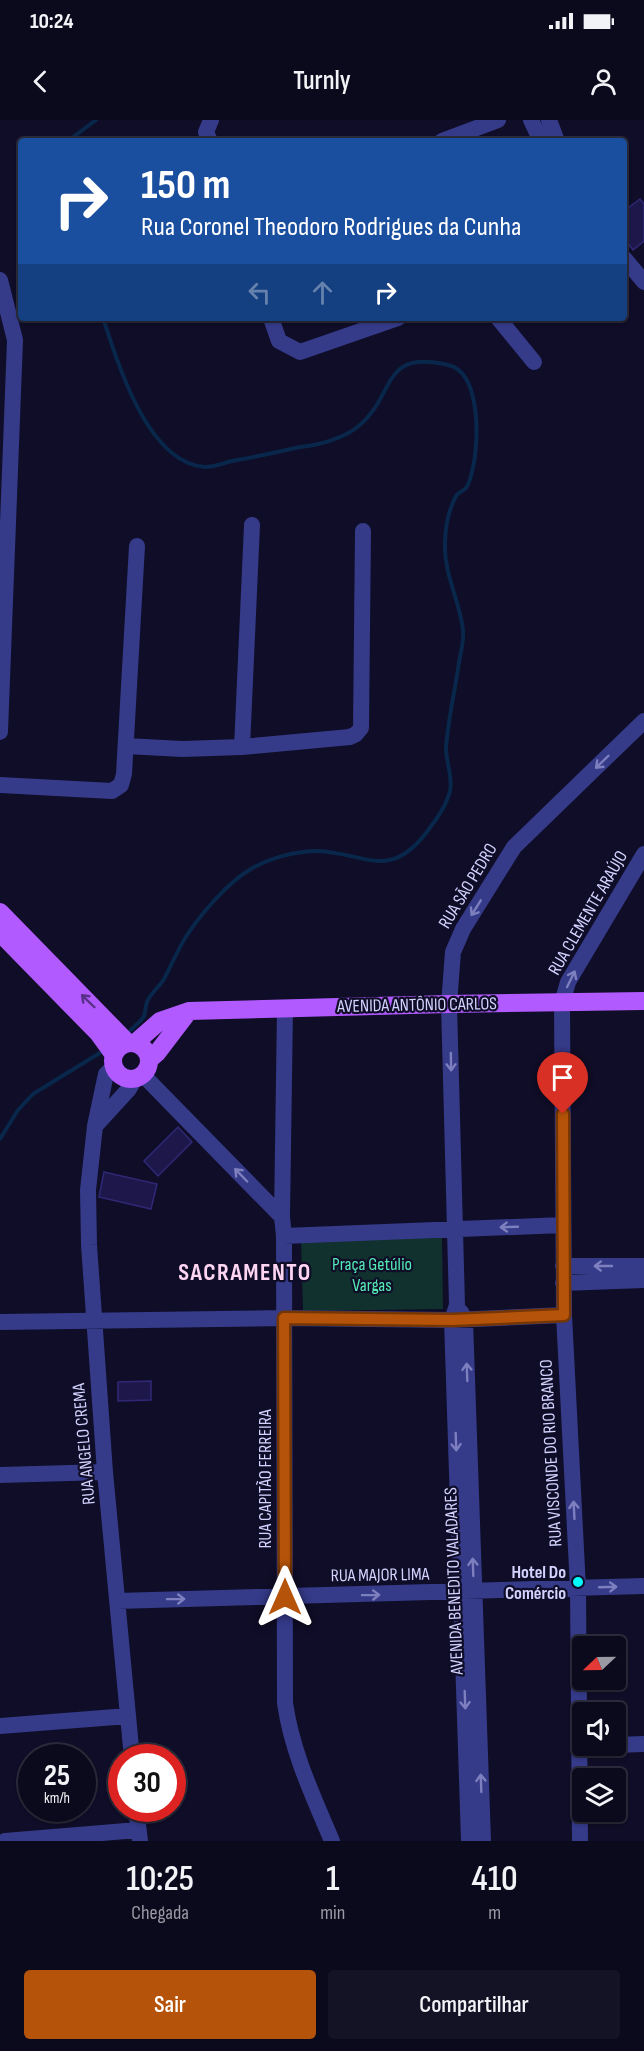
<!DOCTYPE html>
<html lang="pt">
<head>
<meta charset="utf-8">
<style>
  :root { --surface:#0b0a1d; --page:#141326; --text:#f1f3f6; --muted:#9a9aa4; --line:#2b2b3b; --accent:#b45309 }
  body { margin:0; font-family:"Sofia Sans Condensed",sans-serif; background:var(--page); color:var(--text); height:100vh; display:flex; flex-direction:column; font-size:22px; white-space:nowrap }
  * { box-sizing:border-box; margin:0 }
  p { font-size:20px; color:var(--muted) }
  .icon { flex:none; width:33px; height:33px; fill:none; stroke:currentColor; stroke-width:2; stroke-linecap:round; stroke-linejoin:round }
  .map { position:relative; height:1721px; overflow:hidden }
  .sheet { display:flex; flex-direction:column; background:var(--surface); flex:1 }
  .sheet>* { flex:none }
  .hud { position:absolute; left:18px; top:18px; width:609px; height:183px; border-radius:6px; box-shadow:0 2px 4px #0004,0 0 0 2px var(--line); background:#1a4fa0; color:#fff; overflow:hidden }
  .needle { width:39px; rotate:248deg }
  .tools { position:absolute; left:572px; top:1516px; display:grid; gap:12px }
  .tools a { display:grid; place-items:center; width:54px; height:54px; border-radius:6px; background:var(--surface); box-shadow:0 2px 4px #0004,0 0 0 2px var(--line); font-size:30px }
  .speed { position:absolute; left:18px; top:1624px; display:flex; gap:12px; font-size:30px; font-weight:700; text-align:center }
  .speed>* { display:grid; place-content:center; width:78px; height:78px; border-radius:50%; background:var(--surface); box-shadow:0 2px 4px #0004,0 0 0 2px var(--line); line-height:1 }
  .speed small { font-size:15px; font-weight:400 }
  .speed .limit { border:9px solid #d22; background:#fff; color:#111 }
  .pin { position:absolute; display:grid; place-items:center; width:51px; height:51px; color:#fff; margin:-62px -26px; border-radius:50% 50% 50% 0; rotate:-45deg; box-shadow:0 0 6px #0007 }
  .pin .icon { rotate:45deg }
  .me { position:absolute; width:66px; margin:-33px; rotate:0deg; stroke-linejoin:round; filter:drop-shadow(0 0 4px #0008) }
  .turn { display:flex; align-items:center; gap:21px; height:126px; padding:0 24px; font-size:27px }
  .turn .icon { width:78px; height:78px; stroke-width:2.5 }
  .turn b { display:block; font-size:42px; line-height:51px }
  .lanes { display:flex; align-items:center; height:57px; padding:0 24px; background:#0003; justify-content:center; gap:30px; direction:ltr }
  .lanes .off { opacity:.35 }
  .eta { display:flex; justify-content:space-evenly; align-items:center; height:102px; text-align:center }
  .eta b { font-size:36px; font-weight:600; line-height:42px }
  .primary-button { display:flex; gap:12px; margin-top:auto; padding:12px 24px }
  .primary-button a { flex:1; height:69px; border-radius:6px; background:var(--accent); color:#fff; font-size:24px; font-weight:600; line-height:69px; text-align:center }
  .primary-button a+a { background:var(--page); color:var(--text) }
  .status { display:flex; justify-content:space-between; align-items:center; height:42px; padding:0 30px; background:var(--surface); direction:ltr }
  .status svg { height:16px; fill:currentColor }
  header { display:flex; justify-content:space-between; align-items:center; height:78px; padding:0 24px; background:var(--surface); font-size:27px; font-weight:600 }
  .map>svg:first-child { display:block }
  .green { fill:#10312d }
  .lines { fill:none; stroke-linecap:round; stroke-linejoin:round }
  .stream { stroke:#08274b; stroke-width:4 }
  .building { fill:#1d1849; stroke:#302877; stroke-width:1.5 }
  .minor { stroke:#353a89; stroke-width:16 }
  .major { stroke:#b15aff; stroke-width:18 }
  .oneway { stroke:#7d7fbe }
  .oneway2 { stroke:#583088 }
  .route-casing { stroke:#753606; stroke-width:15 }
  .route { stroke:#b45309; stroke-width:10 }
  .poi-dot { fill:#00fdfe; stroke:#0f0d27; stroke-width:2 }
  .labels { text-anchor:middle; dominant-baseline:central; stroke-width:4.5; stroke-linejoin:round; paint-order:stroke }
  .street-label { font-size:18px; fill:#d4d3ff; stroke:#0f0d27 }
  .park-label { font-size:18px; fill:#55e9b5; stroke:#0f0d27 }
  .poi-label { font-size:18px; font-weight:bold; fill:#d4d3ff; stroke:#0f0d27; text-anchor:end }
  .district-label { font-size:24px; font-weight:bold; letter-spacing:1.5px; fill:#ffd5f4; stroke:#0f0d27 }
</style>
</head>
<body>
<div class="status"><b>10:24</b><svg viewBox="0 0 49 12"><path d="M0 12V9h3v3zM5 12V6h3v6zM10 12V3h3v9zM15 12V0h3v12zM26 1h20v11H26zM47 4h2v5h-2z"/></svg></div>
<header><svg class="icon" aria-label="back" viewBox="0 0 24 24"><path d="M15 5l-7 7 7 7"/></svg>Turnly<svg class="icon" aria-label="person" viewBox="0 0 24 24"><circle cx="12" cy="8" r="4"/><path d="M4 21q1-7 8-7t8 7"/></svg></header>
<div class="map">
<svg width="644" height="1721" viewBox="0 0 644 1721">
  <rect width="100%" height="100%" fill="#0f0d27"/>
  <path class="green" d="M442,1117L443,1189L303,1191L301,1120Z"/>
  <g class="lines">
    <path class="stream" d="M68,21L96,0
      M103,198C118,243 147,343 205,347C214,347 224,343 232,341C255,337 278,332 300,327C320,325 345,318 360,305C396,274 381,229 448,245C481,252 479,321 473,347C472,352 470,363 466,368C463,372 457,372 455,378C448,392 445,410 445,425C444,454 460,482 463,510C464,521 461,532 459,542C455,571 448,599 446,628C446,642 453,657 450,671C446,687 435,701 426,713C389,761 365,733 318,731C295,731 270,738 251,749C228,762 201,794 187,815C178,829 172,844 164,859C160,866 152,872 148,880C145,885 146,891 144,896C141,902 133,907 129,912
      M0,1019L18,990L33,974L103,931"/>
  </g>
  <path class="building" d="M640,79L644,84V121L633,130L624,118V91Z
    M178,1007L192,1022L158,1056L144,1041Z
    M104,1052L157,1064L151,1089L99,1077Z
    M151,1261V1280L118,1281V1262Z"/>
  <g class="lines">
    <path class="minor" d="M531,0L541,21
      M549,0L557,21
      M210,21L206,12L211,0
      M442,21L498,0
      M624,138L644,162
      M0,160L15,220L0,612
      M271,198L279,221L300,232L398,198
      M498,198L534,242
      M126,626L182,629L242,627L350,617L356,614L361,608L363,411
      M242,627L252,405
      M0,665L112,671L121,665L124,654L137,426
      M285,888L282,1097L284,1116L285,1583C292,1632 313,1676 332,1721
      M114,947L106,954L95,1006L88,1070L89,1125L105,1352L132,1638
      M143,955L282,1097
      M96,1005L129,969L135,959
      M284,1116L563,1105
      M563,1146H644
      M563,1163L644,1160
      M461,1192L465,1200L483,1721
      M0,1202L283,1198L452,1200L564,1195
      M0,1355L105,1352
      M117,1481L644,1466
      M0,1606L128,1596
      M615,1625L644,1624
      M136,1689L140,1721
      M5,1721L138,1710
      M469,1721L452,1200L457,1185L449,884L453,832L463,809L514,727L644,601
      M580,1721L578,1468L564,1195L562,883L568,862L644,734"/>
    <path class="major" d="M0,792L128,923
      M0,813L98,913L114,935
      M113 941a18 18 0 1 1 36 0a18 18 0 1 1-36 0Z
      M135,923L160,901L189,891L449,884L644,881
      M149,940L157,933L189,891"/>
  </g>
  <defs><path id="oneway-shaft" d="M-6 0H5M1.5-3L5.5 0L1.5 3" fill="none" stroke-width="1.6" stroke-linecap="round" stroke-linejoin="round" transform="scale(1.5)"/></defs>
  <g class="oneway">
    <use href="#oneway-shaft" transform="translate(602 642) rotate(136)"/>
    <use href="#oneway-shaft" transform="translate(476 788) rotate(122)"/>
    <use href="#oneway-shaft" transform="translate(571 859) rotate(-64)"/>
    <use href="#oneway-shaft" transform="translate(451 942) rotate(89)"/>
    <use href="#oneway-shaft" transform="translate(241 1055) rotate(-134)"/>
    <use href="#oneway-shaft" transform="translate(509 1107) rotate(178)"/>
    <use href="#oneway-shaft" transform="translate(603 1146) rotate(-180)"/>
    <use href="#oneway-shaft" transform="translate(467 1252) rotate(-92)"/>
    <use href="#oneway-shaft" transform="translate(456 1322) rotate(88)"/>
    <use href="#oneway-shaft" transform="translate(574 1390) rotate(-93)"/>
    <use href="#oneway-shaft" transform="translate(473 1447) rotate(-92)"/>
    <use href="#oneway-shaft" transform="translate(608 1467) rotate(-2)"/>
    <use href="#oneway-shaft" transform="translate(371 1475) rotate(-1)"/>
    <use href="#oneway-shaft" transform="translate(176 1479) rotate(-1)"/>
    <use href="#oneway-shaft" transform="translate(465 1580) rotate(88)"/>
    <use href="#oneway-shaft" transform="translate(481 1663) rotate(-92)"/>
  </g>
  <use class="oneway2" href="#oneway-shaft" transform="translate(88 881) rotate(-136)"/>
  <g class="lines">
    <g class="route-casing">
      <path id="route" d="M285,1477L284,1198L452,1200L564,1195L563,994"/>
    </g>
    <use href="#route" class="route"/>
  </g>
  <circle class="poi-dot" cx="578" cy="1462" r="6"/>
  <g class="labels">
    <g class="street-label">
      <text transform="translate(468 766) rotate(-59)">RUA SÃO PEDRO</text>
      <text transform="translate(588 793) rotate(-60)">RUA CLEMENTE ARAÚJO</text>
      <text transform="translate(417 885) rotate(-1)">AVENIDA ANTÔNIO CARLOS</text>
      <text transform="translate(84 1324) rotate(-95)">RUA ANGELO CREMA</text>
      <text transform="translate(551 1333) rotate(-93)">RUA VISCONDE DO RIO BRANCO</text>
      <text transform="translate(265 1359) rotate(-90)">RUA CAPITÃO FERREIRA</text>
      <text transform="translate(380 1455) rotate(-1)">RUA MAJOR LIMA</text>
      <text transform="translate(454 1461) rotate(-92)">AVENIDA BENEDITO VALADARES</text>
    </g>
    <g class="park-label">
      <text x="372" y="1144">Praça Getúlio<tspan x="372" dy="21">Vargas</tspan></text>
    </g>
    <g class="poi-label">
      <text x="566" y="1452">Hotel Do<tspan x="566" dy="21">Comércio</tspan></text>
    </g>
    <g class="district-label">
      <text x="245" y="1152">SACRAMENTO</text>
    </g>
  </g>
</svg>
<div class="tools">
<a><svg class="needle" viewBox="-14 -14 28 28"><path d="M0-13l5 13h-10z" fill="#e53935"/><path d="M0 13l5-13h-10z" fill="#9a9aa4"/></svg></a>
<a><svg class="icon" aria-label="sound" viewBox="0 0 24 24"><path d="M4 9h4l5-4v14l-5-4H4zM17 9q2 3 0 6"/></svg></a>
<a><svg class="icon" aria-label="layers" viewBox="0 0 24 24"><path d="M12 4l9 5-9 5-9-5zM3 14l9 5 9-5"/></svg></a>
</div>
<div class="speed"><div>25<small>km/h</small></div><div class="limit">30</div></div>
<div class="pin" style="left:563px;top:994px;background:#d93025"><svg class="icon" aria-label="arrive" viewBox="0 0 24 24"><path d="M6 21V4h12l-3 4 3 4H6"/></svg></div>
<svg class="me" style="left:285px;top:1477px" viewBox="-20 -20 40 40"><path d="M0-17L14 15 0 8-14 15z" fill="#b45309" stroke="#fff" stroke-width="4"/></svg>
<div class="hud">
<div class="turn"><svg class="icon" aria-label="right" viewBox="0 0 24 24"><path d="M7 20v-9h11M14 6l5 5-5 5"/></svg><div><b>150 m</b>Rua Coronel Theodoro Rodrigues da Cunha</div></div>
<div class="lanes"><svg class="icon off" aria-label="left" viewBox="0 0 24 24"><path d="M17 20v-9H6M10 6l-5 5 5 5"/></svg><svg class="icon off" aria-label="ahead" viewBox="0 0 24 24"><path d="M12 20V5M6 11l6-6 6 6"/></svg><svg class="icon" aria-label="right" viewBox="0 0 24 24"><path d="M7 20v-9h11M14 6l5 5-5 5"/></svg></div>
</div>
</div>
<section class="sheet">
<div class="eta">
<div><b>10:25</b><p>Chegada</p></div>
<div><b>1</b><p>min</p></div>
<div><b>410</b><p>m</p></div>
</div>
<div class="primary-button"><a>Sair</a><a>Compartilhar</a></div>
</section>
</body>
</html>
